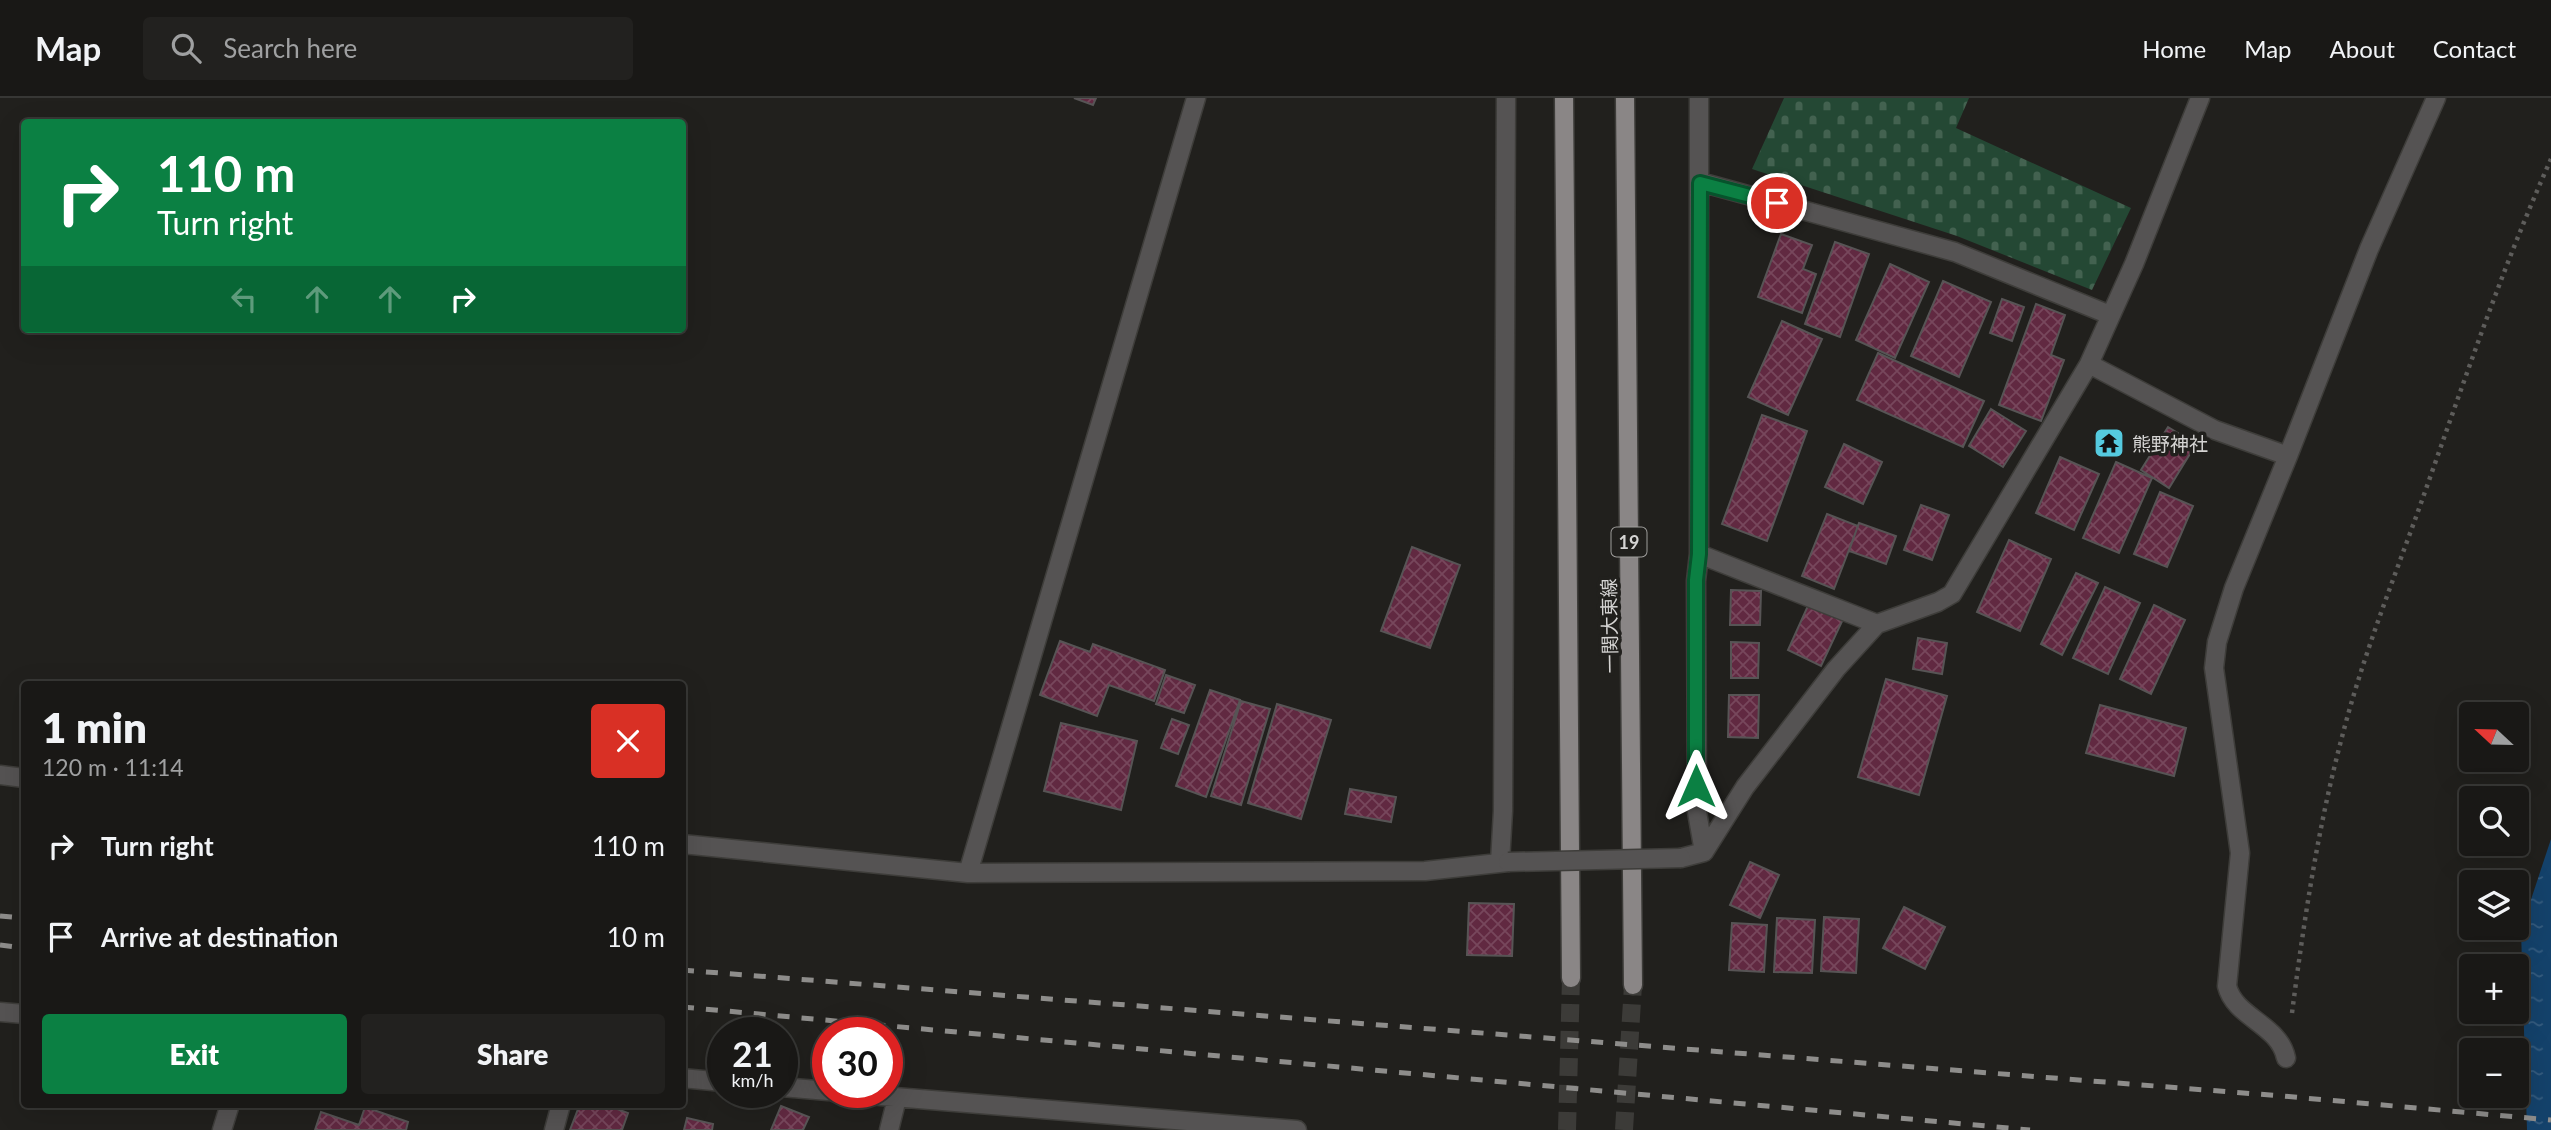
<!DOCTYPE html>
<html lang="en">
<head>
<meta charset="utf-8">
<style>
  :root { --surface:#191816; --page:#22211f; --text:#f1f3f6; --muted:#9fa0a1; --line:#373735; --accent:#0b8043 }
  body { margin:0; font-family:Lato,"Noto Sans JP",sans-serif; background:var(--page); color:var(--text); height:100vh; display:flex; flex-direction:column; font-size:26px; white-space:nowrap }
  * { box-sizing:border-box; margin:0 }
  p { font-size:23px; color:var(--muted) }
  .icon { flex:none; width:38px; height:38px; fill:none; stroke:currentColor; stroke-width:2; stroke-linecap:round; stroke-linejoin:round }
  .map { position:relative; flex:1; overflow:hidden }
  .sheet { position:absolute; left:21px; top:583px; width:665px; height:427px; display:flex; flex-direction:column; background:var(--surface); border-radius:7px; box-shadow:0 7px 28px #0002,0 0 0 2px var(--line) }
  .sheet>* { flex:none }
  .hud { position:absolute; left:21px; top:21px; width:665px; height:214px; border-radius:7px; box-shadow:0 7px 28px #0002,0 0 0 2px var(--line); background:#0b8043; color:#fff; overflow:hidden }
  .needle { width:46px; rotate:292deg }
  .fabs { position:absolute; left:2459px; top:604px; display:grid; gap:14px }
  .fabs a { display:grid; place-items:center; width:70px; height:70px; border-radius:7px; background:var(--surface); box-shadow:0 7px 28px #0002,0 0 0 2px var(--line); font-size:35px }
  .speed { position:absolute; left:707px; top:919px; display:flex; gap:14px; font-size:35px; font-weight:700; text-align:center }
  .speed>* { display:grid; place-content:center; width:91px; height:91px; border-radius:50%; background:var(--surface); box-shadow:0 7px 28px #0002,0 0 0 2px var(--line); line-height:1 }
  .speed small { font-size:18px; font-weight:400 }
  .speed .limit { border:10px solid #d22; background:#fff; color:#111 }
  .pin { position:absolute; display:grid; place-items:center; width:60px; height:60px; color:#fff; margin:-30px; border:4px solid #fff; border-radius:50%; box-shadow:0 2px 7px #0007 }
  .me { position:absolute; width:77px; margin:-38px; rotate:0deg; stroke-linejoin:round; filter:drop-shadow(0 0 5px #0008) }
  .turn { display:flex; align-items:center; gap:24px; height:147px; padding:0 21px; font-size:32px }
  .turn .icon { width:91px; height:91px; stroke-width:2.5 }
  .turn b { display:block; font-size:49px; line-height:60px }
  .lanes { display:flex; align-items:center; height:66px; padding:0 21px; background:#0003; justify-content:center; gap:35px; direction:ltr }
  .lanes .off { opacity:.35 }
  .round { display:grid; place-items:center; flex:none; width:74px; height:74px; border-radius:7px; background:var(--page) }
  .overview { display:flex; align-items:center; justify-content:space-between; height:119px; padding:0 21px }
  h1 { font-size:42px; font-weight:800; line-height:52px }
  .cta { display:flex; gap:14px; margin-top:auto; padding:14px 21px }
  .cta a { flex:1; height:80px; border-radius:7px; background:var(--accent); color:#fff; font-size:28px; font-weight:800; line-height:80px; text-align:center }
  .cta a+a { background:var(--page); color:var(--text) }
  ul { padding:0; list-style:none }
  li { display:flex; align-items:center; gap:21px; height:91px; padding:0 21px }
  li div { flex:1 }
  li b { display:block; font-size:26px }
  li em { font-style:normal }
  header { display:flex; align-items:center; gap:42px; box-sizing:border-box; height:98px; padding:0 35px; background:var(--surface); border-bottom:2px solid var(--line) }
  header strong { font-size:33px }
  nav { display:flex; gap:38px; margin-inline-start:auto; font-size:24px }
  .search { width:490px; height:63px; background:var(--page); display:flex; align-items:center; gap:18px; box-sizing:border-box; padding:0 24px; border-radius:7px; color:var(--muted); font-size:26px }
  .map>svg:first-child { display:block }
  .cemetery { fill:url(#cemetery-stones) }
  .water { fill:url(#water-ripples) }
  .building { fill:url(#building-cross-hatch); stroke:#575455; stroke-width:2 }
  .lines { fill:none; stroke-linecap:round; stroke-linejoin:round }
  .primary-tunnel { stroke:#3c3b38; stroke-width:18; stroke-dasharray:18 9; stroke-linecap:butt }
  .street-casing { stroke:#3e3d3a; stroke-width:21 }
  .primary-casing { stroke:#3e3d3a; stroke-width:21 }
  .path { stroke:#5e5d5b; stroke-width:4.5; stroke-dasharray:3.5 5; stroke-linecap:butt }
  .street { stroke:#555353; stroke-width:18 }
  .primary { stroke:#8a8686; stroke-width:18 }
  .rail { stroke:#8e8d8b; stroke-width:5; stroke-dasharray:12 12; stroke-linecap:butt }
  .street-bridge-casing { stroke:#3e3d3a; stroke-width:21; stroke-linecap:butt }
  .street-bridge { stroke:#555353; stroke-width:18 }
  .route-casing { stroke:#07532c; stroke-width:18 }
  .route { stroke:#0b8043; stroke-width:12 }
  .labels { text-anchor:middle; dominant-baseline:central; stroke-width:7; stroke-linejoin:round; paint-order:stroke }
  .shield { fill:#21201d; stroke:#9f9e9c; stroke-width:2 }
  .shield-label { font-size:18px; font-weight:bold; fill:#d5d4d3 }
  .poi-label { font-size:19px; fill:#d5d4d3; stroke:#21201d; text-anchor:start }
  .street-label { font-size:19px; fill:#d5d4d3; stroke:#21201d }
</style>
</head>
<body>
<header>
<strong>Map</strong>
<div class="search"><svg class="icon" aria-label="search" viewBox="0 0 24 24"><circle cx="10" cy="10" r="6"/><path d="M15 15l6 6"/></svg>Search here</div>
<nav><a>Home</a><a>Map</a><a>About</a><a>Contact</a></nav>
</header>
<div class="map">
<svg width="2551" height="1032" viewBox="0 0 2551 1032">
  <defs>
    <pattern id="cemetery-stones" width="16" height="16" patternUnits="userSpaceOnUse" patternTransform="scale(1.75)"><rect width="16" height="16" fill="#244834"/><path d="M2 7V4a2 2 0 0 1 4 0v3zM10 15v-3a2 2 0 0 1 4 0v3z" fill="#436250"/></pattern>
    <pattern id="water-ripples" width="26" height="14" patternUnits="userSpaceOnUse" patternTransform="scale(1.75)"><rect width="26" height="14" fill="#14426b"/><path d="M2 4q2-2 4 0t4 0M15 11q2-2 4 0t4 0" fill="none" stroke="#355c7f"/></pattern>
    <pattern id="building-cross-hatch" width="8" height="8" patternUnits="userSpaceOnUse" patternTransform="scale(1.75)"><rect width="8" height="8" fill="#612941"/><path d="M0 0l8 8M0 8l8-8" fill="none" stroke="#77475c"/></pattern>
  </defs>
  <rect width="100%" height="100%" fill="#21201d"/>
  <path class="cemetery" d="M1784,0H1969L1956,30L2131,110L2092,192L1957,138L1752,71Z"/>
  <path class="water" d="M2551,741V1032H2527L2521,832Z"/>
  <path class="building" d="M1074,0H1096L1093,7Z
    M1781,136L1812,147L1803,171L1816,176L1802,215L1758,199Z
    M1835,144L1869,156L1840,239L1805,226Z
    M1890,166L1929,184L1895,260L1856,242Z
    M1943,183L1991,204L1959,279L1911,258Z
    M2002,201L2024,209L2012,243L1990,235Z
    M2036,206L2065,217L2051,257L2064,262L2041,323L1999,307Z
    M1782,223L1822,241L1788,317L1748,299Z
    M1878,255L1984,303L1963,349L1857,302Z
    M1991,311L2026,333L2003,369L1969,348Z
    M1762,317L1807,333L1767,443L1722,426Z
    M2168,329L2196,346L2169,390L2141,372Z
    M1844,346L1882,364L1863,406L1825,389Z
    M2060,359L2099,376L2074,432L2036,415Z
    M2116,364L2152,380L2119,455L2083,440Z
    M2160,394L2193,408L2167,469L2134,456Z
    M1921,407L1949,417L1932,462L1904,452Z
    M1827,416L1858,428L1834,491L1802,478Z
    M1859,425L1896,438L1886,466L1849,453Z
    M2009,442L2051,461L2020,533L1977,514Z
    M1412,449L1460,467L1430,550L1381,533Z
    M2076,475L2098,485L2062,557L2041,546Z
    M2105,489L2140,505L2108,576L2073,560Z
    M1731,492L1761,493L1760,527H1730Z
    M1811,501L1845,517L1821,568L1788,552Z
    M2154,507L2185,522L2151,596L2120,581Z
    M1918,540L1947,545L1942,576L1913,571Z
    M1060,543L1090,554L1093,546L1165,572L1154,603L1109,587L1097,618L1040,597Z
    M1731,544L1759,545L1758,580H1731Z
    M1166,577L1195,587L1184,615L1156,606Z
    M1886,581L1947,598L1919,697L1858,679Z
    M1210,592L1240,602L1206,699L1176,688Z
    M1729,597H1759L1758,640L1728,639Z
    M1241,603L1270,611L1241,707L1211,698Z
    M1277,606L1331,622L1301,721L1248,705Z
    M2100,607L2186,630L2174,678L2086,655Z
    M1172,621L1189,627L1178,656L1161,650Z
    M1061,625L1137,643L1121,712L1044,693Z
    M1350,691L1396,699L1391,724L1345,716Z
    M1750,764L1779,777L1760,820L1730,807Z
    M1469,805L1514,806L1512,858L1467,857Z
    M1904,809L1945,829L1925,871L1883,850Z
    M1824,819L1859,821L1856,875L1821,873Z
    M1777,820L1815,822L1812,875L1774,874Z
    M1732,825L1767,827L1764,874L1729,872Z
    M580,1006H604L628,1015L622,1032H570Z
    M781,1008L809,1019L803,1032H771Z
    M365,1009L408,1024L406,1032H315L321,1014L359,1027Z
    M687,1020L713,1026L712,1032H684Z"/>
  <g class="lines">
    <path class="primary-tunnel" d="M1567,1032L1571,880
      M1624,1032L1633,887"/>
    <g class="street-casing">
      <path id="street" d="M1699,0V456L1696,483L1697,714L1704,754
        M1700,84L1955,154L2110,217
        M2089,266L2215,332L2288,358
        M1699,456L1877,526
        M0,677L24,680
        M682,746L968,775L1425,773L1508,764
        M1681,760L1704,754L1745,689L1836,571L1877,526L1938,504L1952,496L1961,481L2089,266L2134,166L2200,0
        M1500,764L1503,713L1506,0
        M968,775L1196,0
        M0,914L24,916
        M2286,960C2279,926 2235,920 2227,888L2240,755L2214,570L2217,544L2234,490L2288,358L2369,151L2436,0
        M682,980L723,984
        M782,989L828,993
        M833,994L1297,1032
        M222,1032L230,1006
        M554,1032L561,1006
        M889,1032L897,1000"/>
    </g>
    <g class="primary-casing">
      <path id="primary" d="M1564,0L1571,880
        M1625,0L1633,887"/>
    </g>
    <path class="path" d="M2292,915C2304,822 2318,729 2342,639C2364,553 2398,471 2427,388C2466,278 2503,168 2551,61"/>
    <use href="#street" class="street"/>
    <use href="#primary" class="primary"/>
    <path class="rail" d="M0,818L24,820
      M0,847L24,850
      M682,872L2282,998L2551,1022
      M682,909L2030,1032"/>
    <g class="street-bridge-casing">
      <path id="street-bridge" d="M1508,764L1681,760"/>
    </g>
    <use href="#street-bridge" class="street-bridge"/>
  </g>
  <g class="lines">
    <g class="route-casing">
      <path id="route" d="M1696,688V482L1699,456L1700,85L1777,105"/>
    </g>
    <use href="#route" class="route"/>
  </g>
  <defs>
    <g id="temple-square" transform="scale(1.575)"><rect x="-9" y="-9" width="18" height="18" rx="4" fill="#55cadf" stroke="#21201d"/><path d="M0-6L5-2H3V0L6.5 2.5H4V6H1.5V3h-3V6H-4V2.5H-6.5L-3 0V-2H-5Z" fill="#111"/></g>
  </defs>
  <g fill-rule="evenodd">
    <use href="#temple-square" x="2109" y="345"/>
  </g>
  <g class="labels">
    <rect class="shield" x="1611.5" y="429.5" width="35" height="29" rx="5"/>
    <g class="shield-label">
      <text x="1629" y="444">19</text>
    </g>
    <g class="poi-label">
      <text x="2132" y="345">熊野神社</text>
    </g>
    <g class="street-label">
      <text transform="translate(1609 528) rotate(-91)">一関大東線</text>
    </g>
  </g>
</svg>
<div class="fabs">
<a><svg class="needle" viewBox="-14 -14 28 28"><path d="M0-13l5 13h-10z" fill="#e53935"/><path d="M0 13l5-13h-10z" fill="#9fa0a1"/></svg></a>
<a><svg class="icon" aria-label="search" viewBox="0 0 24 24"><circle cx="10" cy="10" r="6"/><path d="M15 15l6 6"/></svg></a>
<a><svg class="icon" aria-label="layers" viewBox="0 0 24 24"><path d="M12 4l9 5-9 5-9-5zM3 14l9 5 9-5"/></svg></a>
<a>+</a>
<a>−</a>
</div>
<div class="speed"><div>21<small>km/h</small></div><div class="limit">30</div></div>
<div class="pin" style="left:1777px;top:105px;background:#d93025"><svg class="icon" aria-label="arrive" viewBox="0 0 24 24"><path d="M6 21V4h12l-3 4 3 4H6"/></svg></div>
<svg class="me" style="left:1696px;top:688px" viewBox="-20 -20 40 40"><path d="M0-17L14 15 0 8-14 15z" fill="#0b8043" stroke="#fff" stroke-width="4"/></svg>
<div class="hud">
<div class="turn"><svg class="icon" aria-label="right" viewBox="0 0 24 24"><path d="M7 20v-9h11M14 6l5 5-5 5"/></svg><div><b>110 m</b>Turn right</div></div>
<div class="lanes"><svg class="icon off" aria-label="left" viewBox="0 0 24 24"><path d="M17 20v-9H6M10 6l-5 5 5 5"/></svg><svg class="icon off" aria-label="ahead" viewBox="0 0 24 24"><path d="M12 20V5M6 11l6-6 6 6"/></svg><svg class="icon off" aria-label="ahead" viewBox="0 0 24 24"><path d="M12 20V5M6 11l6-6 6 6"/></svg><svg class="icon" aria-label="right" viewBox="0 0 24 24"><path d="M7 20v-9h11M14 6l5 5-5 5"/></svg></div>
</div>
<section class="sheet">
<div class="overview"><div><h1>1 min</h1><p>120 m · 11:14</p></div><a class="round" style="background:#d93025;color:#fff"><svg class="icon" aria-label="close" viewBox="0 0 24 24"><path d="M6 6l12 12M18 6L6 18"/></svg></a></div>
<ul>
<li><svg class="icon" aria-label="right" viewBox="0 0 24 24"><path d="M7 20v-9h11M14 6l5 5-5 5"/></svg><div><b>Turn right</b></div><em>110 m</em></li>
<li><svg class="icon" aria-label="arrive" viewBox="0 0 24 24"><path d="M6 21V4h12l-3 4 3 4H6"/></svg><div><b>Arrive at destination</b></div><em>10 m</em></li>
</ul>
<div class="cta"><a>Exit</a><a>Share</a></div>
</section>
</div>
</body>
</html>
